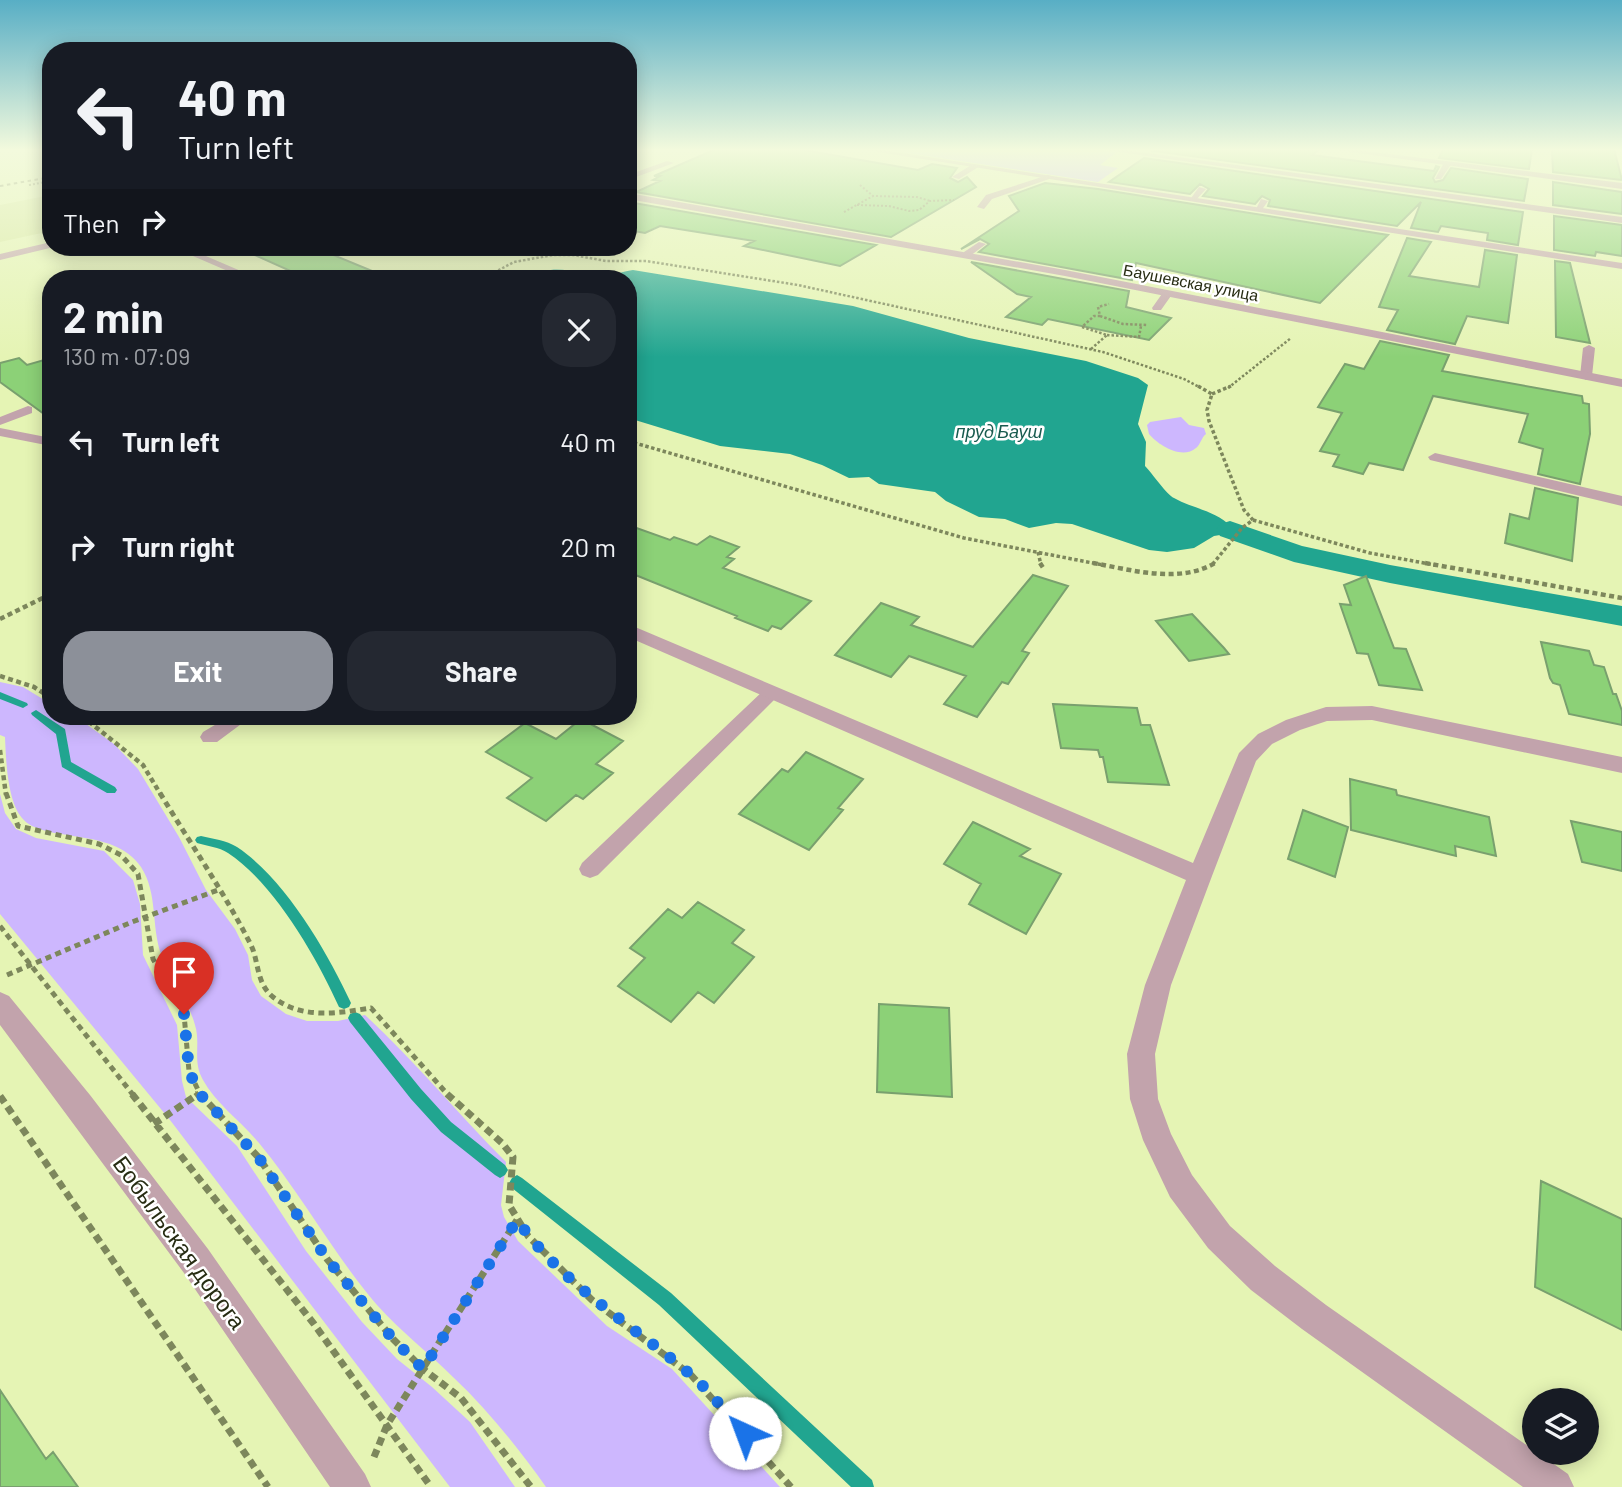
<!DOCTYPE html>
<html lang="en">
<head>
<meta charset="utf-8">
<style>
  :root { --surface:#171b24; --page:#242831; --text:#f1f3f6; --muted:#9ea1a6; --accent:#8c9099 }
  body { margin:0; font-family:Barlow,sans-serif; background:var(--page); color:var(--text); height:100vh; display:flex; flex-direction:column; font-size:26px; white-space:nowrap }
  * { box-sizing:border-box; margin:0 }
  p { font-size:23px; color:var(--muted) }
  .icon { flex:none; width:38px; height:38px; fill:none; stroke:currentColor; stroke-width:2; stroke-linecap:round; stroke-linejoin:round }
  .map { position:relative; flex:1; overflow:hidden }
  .panel { position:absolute; left:42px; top:270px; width:595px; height:455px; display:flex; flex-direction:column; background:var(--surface); border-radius:28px; box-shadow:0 4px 18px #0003 }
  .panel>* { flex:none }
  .hud { position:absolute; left:42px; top:42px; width:595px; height:214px; border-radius:28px; box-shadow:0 4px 18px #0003; background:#171b24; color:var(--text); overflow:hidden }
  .tools { position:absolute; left:1522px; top:1388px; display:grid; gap:14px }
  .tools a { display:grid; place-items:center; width:77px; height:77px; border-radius:50%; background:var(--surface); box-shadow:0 4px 18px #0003; font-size:35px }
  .pin { position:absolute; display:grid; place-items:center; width:60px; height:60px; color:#fff; margin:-72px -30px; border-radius:50% 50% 50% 0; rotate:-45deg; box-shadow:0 0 7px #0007 }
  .pin .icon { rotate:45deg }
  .me { position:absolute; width:77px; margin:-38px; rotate:317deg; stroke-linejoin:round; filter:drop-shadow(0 0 5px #0008) }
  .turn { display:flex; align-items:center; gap:24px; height:147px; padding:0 21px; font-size:32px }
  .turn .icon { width:91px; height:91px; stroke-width:2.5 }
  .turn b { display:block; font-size:49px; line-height:60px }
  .then { display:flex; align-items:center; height:66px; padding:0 21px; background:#0003; gap:14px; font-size:26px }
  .round { display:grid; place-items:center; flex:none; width:74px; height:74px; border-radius:28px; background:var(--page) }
  .overview { display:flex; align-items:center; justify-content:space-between; height:119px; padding:0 21px }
  h1 { font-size:42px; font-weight:700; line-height:52px }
  .primary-button { display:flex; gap:14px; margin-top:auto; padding:14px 21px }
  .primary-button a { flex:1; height:80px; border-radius:28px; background:var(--accent); color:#fff; font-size:28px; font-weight:700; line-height:80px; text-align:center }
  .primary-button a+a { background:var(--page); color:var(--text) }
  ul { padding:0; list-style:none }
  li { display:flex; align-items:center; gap:21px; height:105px; padding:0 21px }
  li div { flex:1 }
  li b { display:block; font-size:26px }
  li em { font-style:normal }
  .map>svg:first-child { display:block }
  .built { fill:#d9e9a2 }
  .green { fill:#cdb7fe }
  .water { fill:#21a590 }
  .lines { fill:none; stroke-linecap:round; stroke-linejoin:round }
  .stream { fill:#21a590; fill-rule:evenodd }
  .canal { fill:#21a590; fill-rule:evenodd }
  .building { fill:#8cd177; stroke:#79a06e; stroke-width:2 }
  .path-far5 { stroke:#7d875c; stroke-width:2; stroke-dasharray:2 2; stroke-linecap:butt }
  .path-far4 { stroke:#7d875c; stroke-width:2.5; stroke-dasharray:2.5 2; stroke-linecap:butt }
  .path-far3 { stroke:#7d875c; stroke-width:3.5; stroke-dasharray:3.5 2.5; stroke-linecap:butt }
  .path-far2 { stroke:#7d875c; stroke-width:4.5; stroke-dasharray:5 3.5; stroke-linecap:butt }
  .path-far1 { stroke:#7d875c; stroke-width:5; stroke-dasharray:6 4.5; stroke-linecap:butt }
  .path { stroke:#7d875c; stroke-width:7; stroke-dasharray:8 5; stroke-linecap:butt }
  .service { fill:#c2a3ac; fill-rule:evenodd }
  .minor { fill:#c2a3ac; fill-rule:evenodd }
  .tertiary { fill:#c2a3ac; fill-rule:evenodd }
  .rail { stroke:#7d875c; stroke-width:2; stroke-dasharray:3.5 3.5; stroke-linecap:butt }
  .route { stroke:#1a73e8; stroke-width:12; stroke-dasharray:0 21.6 }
  .labels { text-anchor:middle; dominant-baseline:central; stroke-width:5; stroke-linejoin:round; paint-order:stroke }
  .far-street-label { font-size:16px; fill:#272c13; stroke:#fff }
  .far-water-label { font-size:18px; font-style:italic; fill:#195b4f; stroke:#fff }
  .near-street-label { font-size:23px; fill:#272c13; stroke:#fff }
</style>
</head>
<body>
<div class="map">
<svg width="1622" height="1487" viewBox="0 0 1622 1487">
  <rect width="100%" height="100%" fill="#e5f4b4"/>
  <path class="built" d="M51,195V231L0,242V205Z"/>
  <path class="green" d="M882,149H1091L1117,152L1100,165L1118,168L1098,182Z
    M1181,417L1189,425L1204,428L1206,434C1201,438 1201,444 1196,448C1182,460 1158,445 1149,434L1147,425L1150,422Z
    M0,682L23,687L51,704V716H75L114,744L138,769L179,837L206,890L235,929L248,955L252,980L261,996L286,1014L307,1021H338L365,1015C415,1061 458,1114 506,1162L501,1205L504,1217L518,1241L607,1326L672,1369L780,1487H546C519,1449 488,1410 454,1378C429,1353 401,1332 377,1305C334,1255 302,1195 259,1143C242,1122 216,1104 203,1080C192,1061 201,1044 195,1025C188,999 169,978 161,954C151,926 158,893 141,867C114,826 43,844 22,818C7,800 6,759 5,737L0,735Z
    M0,794L5,813L16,829L36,838L104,851L133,880L140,904L143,955L177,1025L182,1081L186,1097L237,1146L306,1251L362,1322L397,1359L432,1387L470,1422L515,1487H450L170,1120L0,914Z"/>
  <path class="water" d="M633,270L853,306L969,338L1086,361L1138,378L1148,385L1138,424L1146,442L1145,466C1152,473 1167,495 1174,498C1194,509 1214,510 1232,527L1226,534L1214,536L1194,548L1167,552L1149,550L1072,524L1056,523L1029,528L1005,519L979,517L946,501L935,492L879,484L869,477L849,478L822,465L790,454L720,446L635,420L628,416V278L535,277C553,260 584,277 605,276C614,275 624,271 633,270Z"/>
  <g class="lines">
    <path class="stream" d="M0,692L27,703L28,705L23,708L0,699Z
      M36,710L65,729L71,762L115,787L117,790L115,793H107L62,767L56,734L32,715L31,713Z
      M201,836C213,839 226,840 237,847C285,879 327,951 351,1003L349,1007L344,1009L339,1007C317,958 274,883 228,853C219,847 207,846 197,843L195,840L197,837Z
      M355,1012L360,1014L421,1089L451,1122L505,1165L508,1170L505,1175L500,1178L495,1175L441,1132L411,1099L350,1022L348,1018L350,1014Z
      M517,1175L522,1178L671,1293L872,1480L874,1487H851L659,1305L512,1188L509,1183L512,1178Z"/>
    <path class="canal" d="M1230,521L1302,546L1390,565L1622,606V626L1390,583L1294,562L1220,536L1216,530L1220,524Z"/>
  </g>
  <path class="building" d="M716,149H798L918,170L932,164L957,168L950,178L958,182L967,177L976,187L891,237L636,192L660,181L653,180L660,176H654Z
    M1158,149H1320L1312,155L1434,171L1436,166L1439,167L1433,178L1435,182L1443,180L1451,168L1528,179L1524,201L1154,151Z
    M1443,149H1532L1529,169L1439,158Z
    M1552,149H1614L1622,180L1553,172Z
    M1144,158L1523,212L1518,245L1487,240L1488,233L1441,226L1438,232L1411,228L1421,202L1397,226L1268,206L1270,200L1262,196L1255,204L1203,196L1209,189L1200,184L1190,194L1109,182Z
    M1553,182L1622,192V214L1553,205Z
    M1045,183L1098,189L1388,235L1320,303L1136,263L1132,280L979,252L989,244L980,239L961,249L1019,211L1009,196Z
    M628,202L876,245L840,266L744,246L754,241L660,226L645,233L628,230Z
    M1554,216L1622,225V256L1596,252L1595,256L1554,250Z
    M1407,238L1431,242L1409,276L1479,287L1485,250L1517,255L1508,323L1467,316L1455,344L1387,330L1398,310L1379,307Z
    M237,247H314L389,278H306Z
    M1555,261L1570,263L1590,343L1556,337Z
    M971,262L1129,291L1126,307L1171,318L1149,340L1048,319L1042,325L1006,317L1031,297L1017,294Z
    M1380,341L1449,355L1442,371L1582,396L1583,403L1589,404L1590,434L1580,484L1538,474L1543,449L1519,442L1528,414L1433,396L1403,470L1369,463L1363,474L1333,466L1339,455L1320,451L1342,413L1318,407L1345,364L1364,369Z
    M19,358L27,365L51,358V419L0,382V363Z
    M1535,488L1578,498L1572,561L1505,543L1510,514L1529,519Z
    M628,525L670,540L674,537L697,545L710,536L739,547L727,557L734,559L723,568L811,601L781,629L772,626L768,631L735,618L737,616L628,572Z
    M1033,575L1068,586L1022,651L1029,653L1008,684L1002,682L977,717L944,704L966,676L909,656L891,677L835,655L881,603L919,617L911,625L973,647Z
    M1366,576L1394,648L1406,649L1422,690L1379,685L1368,654L1357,653L1340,604L1351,605L1344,585Z
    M1192,614L1224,648L1229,654L1189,661L1156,621Z
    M1541,642L1589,651L1594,665L1604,667L1613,694H1616L1622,711V725L1569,714L1560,685L1553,683L1550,678Z
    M1053,704L1137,708L1141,725H1150L1169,785L1108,782L1103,757H1100L1098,750L1061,748Z
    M581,719L623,741L596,764L613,773L583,799L576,795L546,821L507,798L532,778L486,752L525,723L556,739Z
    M806,752L863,779L838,808L843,810L809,850L739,814L782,769L788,772Z
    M1350,779L1396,790L1397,795L1489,817L1496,856L1455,846L1456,856L1351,830Z
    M1303,810L1348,827L1335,877L1288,859Z
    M1571,821L1622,832V871L1582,862Z
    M973,822L1030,849L1020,856L1061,874L1026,934L969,904L981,884L944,864Z
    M698,902L744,930L732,943L754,957L714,1003L698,992L671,1022L618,986L645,958L630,948L668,909L682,918Z
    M879,1004L949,1008L952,1097L877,1092Z
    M1541,1181L1622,1219V1330L1535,1287Z
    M0,1390L46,1459L53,1452L78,1487H0Z"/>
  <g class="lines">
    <path class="path-far5" d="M29,185L51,181
      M860,185L873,196L917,197L930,201
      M857,205L889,206L909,211L919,210L930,201L954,200
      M844,212L873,196"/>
    <path class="path-far4" d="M469,273H496
      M494,278L497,271L514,262L553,255H573L606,261H646L798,285L1103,352L1184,379L1201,388
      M1100,316L1123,324L1147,325
      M1107,335L1139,337L1141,326
      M1091,349L1107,335L1082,327L1094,316H1100L1098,307L1109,304
      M1228,388L1291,338"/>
    <path class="path-far3" d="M1198,386L1212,394L1207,410L1209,421L1244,510L1253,520L1242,528L1212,565
      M1212,394L1231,386
      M628,441L964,538L1103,565
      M1253,520L1370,553L1435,565
      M1038,552L1041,565"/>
    <path class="path-far2" d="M1040,563L1044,569
      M1093,563C1132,570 1179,584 1215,563
      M1425,563L1622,598
      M0,619L51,594
      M0,676L34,687L51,698
      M82,716L143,765L161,795
      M0,750L6,795"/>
    <path class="path-far1" d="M6,793L18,826L99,844L121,855L138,874L153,959L184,1014L189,1071L201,1096
      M160,793C190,843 224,892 251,945C259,962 256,983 273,997C302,1020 338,1013 371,1008L449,1096
      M0,926L134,1096
      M7,975L132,922L218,890
      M195,1096L199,1093"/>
    <path class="path" d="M132,1094L314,1324L431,1487
      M200,1094L259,1158L327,1259L393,1339L423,1369L461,1398L531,1487
      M447,1094L502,1143L513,1157L509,1205L528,1236L592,1300L691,1375L791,1487
      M0,1096L268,1487
      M154,1124L198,1094
      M374,1457L387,1425L517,1220"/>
    <path class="service" d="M667,161L674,163L628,180V175Z
      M1445,161L1452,163L1441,179H1435Z
      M973,164L980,166L959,179L952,177Z
      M1048,175L1055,177L992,199L984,209L977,207L986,195Z
      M1199,187L1206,189L1195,201H1189Z
      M1261,199L1268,201L1261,211H1255Z
      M979,242L986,244L970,256H964V252Z
      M1164,291L1173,293L1161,310H1153L1152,308Z
      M1589,345L1595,348L1592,376L1586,380L1580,376L1583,348Z
      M28,406L32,407V413L0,425V417Z
      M772,686L781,692L778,696L598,875L590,878L582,875L579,869L582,863L766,688Z
      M230,716H252L217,742H203L200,737L203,732Z"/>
    <path class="minor" d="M859,149H876L1622,263V269Z
      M1098,149H1117L1622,217V223Z
      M1329,149H1349L1622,183V189Z
      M628,193L1065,270L1622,379V387L1065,276L628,199Z
      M51,242V247H54L0,260V254Z
      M172,247H185L257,278H244Z
      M0,428L51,438V446L0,436Z
      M1435,453L1622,496V506L1430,460L1428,457Z
      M628,624L1193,863L1239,753L1258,734L1286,720L1326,707L1372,706L1622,757V773L1372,720L1327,721L1300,730L1272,744L1256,761L1212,876L1171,985L1155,1054L1158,1099L1171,1134L1192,1175L1230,1226L1275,1266L1326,1305L1568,1474L1574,1487H1523L1302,1329L1251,1290L1208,1248L1170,1197L1143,1140L1130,1099L1127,1054L1145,985L1186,880L628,637Z"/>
    <path class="tertiary" d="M0,992L9,996L90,1095L208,1249L365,1474L371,1487H330L184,1273L0,1025Z"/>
    <path class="rail" d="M0,186L51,177"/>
  </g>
  <linearGradient id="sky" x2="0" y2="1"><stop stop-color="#58aec5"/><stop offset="0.42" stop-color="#f3fadd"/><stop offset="1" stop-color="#f3fadd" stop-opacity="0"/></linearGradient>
  <rect width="1622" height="357" fill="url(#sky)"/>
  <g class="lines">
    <path class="route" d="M184,1014L189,1071L199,1093L259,1158L327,1259L393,1339L423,1369L517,1220C564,1286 630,1323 690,1374C710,1391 727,1414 745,1433"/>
  </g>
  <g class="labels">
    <g class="far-street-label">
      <text transform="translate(1191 282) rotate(11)">Баушевская улица</text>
    </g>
    <g class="far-water-label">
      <text x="999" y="431">пруд Бауш</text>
    </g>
    <g class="near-street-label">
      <text transform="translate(180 1242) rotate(54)">Бобыльская дорога</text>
    </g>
  </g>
</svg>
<div class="tools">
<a><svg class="icon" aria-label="layers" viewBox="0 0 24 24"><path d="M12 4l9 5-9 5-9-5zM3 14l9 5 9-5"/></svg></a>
</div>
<div class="pin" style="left:184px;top:1014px;background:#d93025"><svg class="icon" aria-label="arrive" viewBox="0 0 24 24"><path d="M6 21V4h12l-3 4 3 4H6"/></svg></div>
<svg class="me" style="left:745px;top:1433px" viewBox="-20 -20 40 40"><circle r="19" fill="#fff"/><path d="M0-13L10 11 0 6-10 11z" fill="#1a73e8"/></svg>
<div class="hud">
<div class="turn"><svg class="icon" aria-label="left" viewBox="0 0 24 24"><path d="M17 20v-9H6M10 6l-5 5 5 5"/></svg><div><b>40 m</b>Turn left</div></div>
<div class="then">Then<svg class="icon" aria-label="right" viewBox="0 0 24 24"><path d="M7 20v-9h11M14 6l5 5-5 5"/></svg></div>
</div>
<section class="panel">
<div class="overview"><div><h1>2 min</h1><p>130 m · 07:09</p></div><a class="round"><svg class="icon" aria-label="close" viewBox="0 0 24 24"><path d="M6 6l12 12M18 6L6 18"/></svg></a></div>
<ul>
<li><svg class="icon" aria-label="left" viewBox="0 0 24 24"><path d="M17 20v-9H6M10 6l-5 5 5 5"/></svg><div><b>Turn left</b></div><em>40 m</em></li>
<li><svg class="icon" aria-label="right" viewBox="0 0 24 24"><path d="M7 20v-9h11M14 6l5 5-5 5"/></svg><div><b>Turn right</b></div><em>20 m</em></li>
</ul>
<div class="primary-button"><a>Exit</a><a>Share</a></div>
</section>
</div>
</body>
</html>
